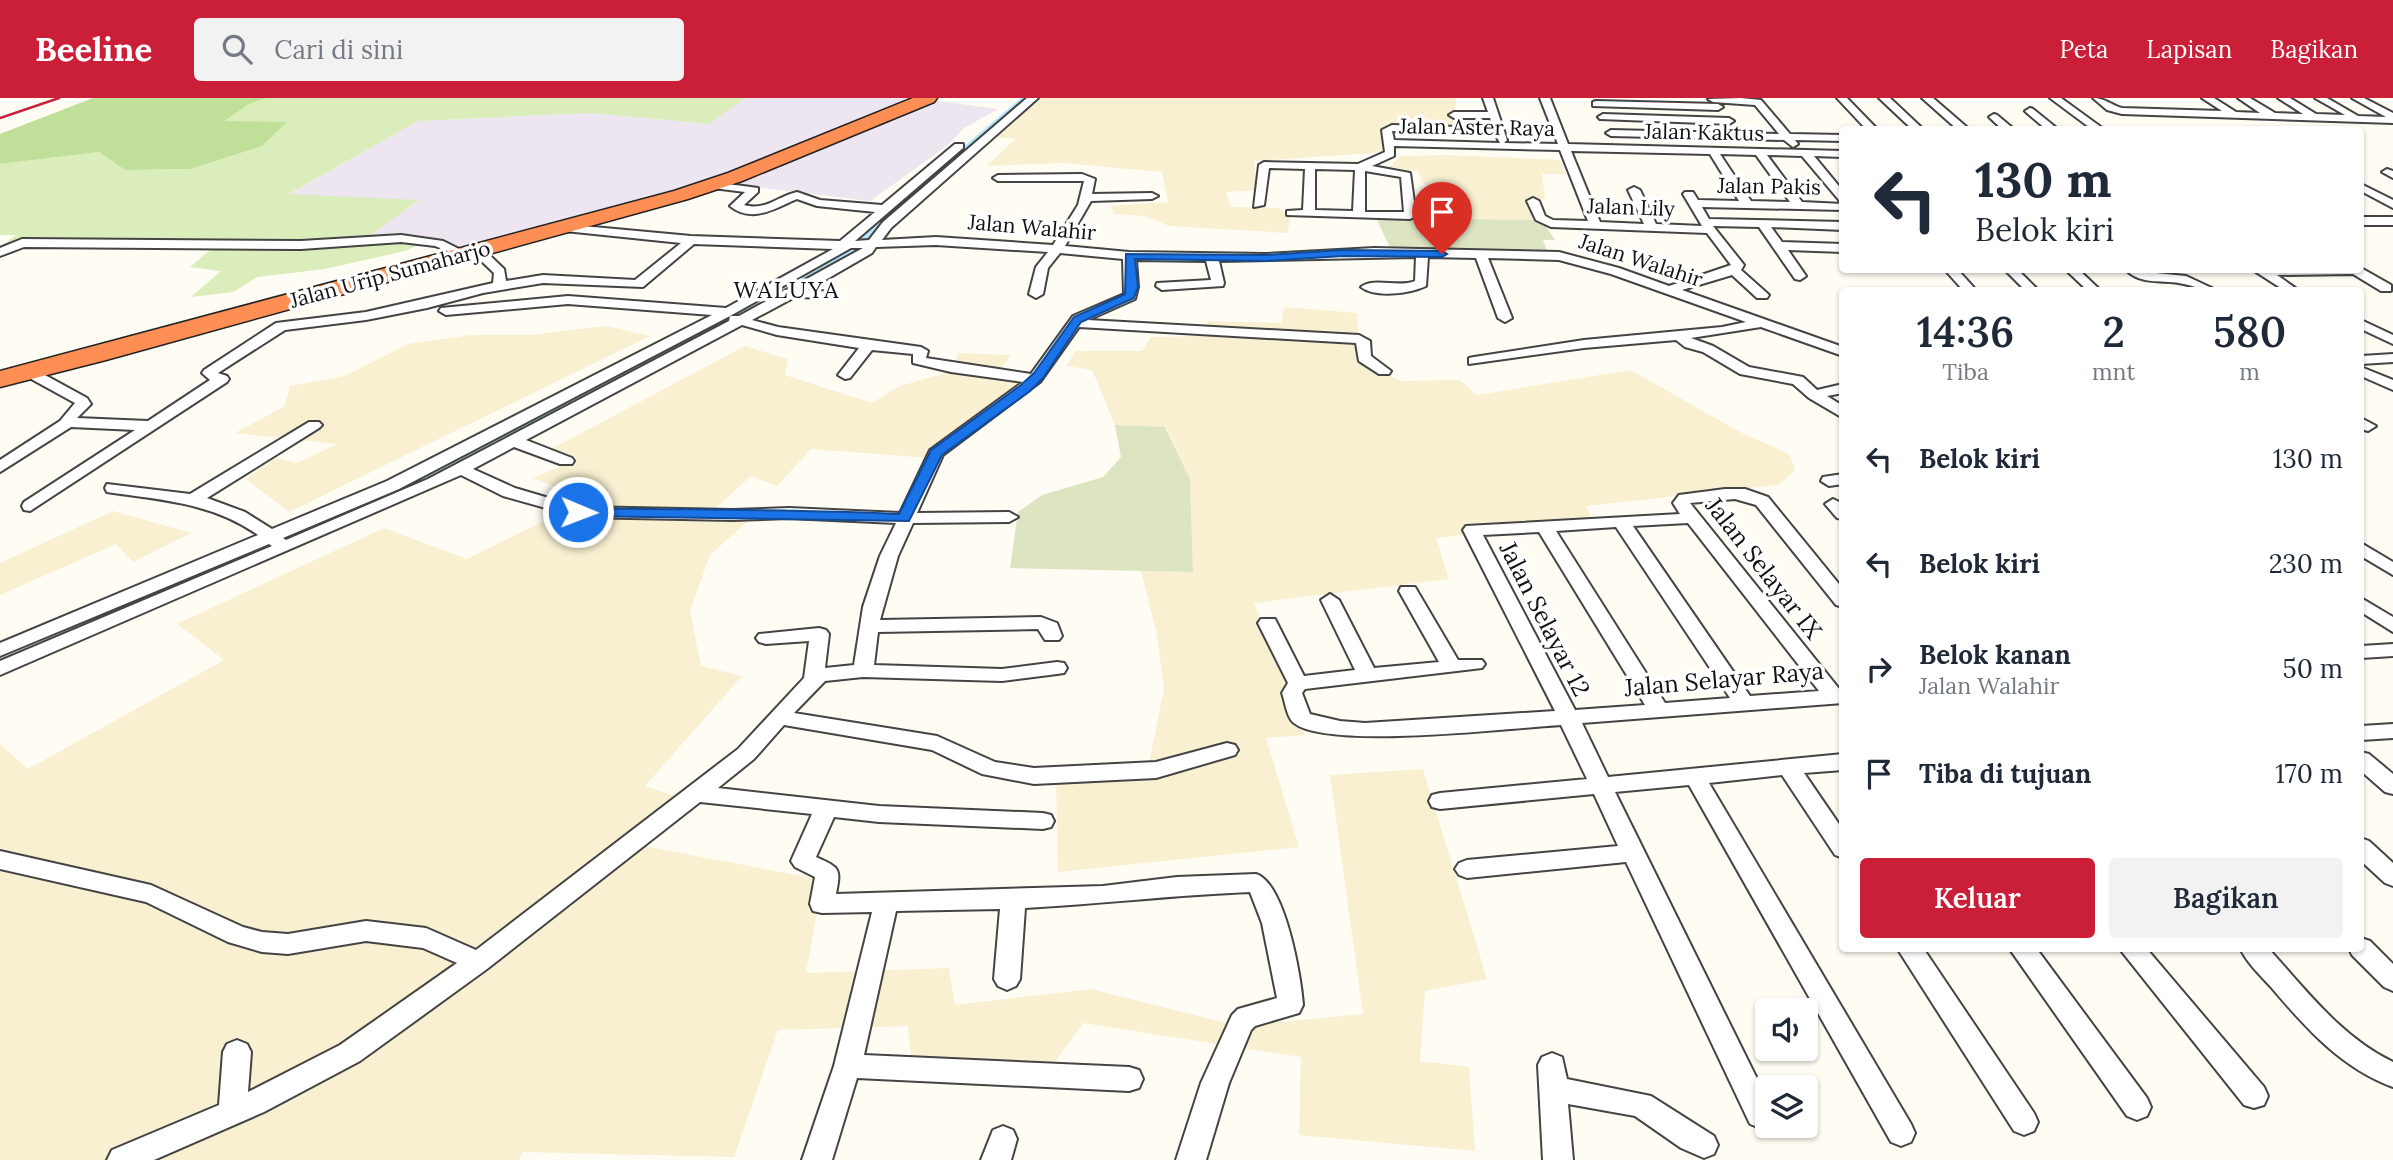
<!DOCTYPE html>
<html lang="id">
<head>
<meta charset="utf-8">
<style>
  :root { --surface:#fff; --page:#f2f2f3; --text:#1f2937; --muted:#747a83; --accent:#cb1e38 }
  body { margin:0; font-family:Lora,serif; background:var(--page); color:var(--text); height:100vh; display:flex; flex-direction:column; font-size:26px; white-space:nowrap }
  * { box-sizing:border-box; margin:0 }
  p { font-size:23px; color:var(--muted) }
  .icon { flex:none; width:38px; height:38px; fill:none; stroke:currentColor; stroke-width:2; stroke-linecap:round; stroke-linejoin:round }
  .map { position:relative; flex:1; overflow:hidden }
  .drawer { position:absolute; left:1839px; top:189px; width:525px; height:665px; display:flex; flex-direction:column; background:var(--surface); border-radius:7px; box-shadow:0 2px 5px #0004 }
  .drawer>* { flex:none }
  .guide { position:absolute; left:1839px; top:28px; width:525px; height:147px; border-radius:7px; box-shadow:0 2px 5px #0004; background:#fff; color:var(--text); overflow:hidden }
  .fabs { position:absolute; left:1755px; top:900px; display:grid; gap:14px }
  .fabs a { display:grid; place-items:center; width:63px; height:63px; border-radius:7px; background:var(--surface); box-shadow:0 2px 5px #0004; font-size:35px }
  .pin { position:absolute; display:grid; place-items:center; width:60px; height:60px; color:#fff; margin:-72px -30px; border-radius:50% 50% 50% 0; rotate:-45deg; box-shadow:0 0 7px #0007 }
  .pin .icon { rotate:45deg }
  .me { position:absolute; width:77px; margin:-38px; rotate:91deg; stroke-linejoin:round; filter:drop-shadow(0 0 5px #0008) }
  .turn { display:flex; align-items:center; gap:24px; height:147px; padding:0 21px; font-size:32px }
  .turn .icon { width:91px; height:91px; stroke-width:2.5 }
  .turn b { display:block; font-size:49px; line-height:60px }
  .eta { display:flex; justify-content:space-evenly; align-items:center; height:119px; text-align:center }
  .eta b { font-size:42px; font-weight:600; line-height:49px }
  .button { display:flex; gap:14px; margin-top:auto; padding:14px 21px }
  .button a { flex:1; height:80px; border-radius:7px; background:var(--accent); color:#fff; font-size:28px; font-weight:600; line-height:80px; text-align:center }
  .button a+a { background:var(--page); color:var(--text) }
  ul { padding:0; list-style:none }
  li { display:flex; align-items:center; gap:21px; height:105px; padding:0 21px }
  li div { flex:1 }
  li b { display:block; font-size:26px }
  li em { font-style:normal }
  header { display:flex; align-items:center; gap:42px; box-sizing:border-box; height:98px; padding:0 35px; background:var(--accent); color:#fff }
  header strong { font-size:33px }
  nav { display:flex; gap:38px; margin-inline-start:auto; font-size:24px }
  .search { width:490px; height:63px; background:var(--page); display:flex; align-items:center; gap:18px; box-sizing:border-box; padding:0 24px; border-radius:7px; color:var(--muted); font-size:26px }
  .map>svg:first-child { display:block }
  .industrial { fill:#ede5ef }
  .farmland { fill:#f8f0d1 }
  .green { fill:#daedba }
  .forest { fill:#c0df98 }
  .cemetery { fill:#dde4c2 }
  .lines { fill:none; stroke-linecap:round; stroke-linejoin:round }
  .canal { fill:#b5e8fa; fill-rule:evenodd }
  .street-casing { stroke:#444; stroke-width:4 }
  .highway-casing { stroke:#222; stroke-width:3 }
  .street { fill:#fff; fill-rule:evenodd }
  .highway { fill:#fd8f54; fill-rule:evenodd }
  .rail { stroke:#cb1e38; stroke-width:2.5 }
  .route { fill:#1a73e8; stroke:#114b97; stroke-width:2 }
  .labels { text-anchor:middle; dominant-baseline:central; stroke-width:7; stroke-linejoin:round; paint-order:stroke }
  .far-street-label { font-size:21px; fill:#111; stroke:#fff }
  .far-quarter-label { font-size:23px; letter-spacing:2px; fill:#111; stroke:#fff }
  .street-label { font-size:24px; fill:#111; stroke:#fff }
</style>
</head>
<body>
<header>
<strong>Beeline</strong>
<div class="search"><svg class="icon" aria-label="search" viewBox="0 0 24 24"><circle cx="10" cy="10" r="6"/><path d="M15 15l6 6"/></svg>Cari di sini</div>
<nav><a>Peta</a><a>Lapisan</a><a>Bagikan</a></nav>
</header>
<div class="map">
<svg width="2393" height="1062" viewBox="0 0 2393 1062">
  <rect width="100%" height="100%" fill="#fffcf4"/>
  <path class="industrial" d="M745,0H916L998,11L964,30L948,47L870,103L705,83L463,150L433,140L363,142L418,103L288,97L418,23L590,15L709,26Z"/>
  <path class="farmland" d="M1042,0H1456L1453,27L1387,25V54L1254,63L1257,92L1226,94L1231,109L1279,110L1291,119L1287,135L1169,128L1145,118L1114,116L1111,108L1168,104L1162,74L1063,65L987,68L1015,41L993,39Z
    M1445,57L1560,62L1566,76H1542L1545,101L1529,103L1542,122L1431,120L1423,100L1440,99L1423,84L1418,73L1389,69L1401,58Z
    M1284,209L1357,215L1360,259L1400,283L1460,282L1477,297L1631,272L1738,333L1789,356L1795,372L1779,387L1586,408L1592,421L1436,440L1449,481L1254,505L1305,637L1266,640L1299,749L1058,774L1056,680L1149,666L1164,591L1157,537L1141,473L1193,474L1190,381L1166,329L1115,327L1092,272L1066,268L1076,253H1142L1151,239L1205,238L1208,223L1281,225Z
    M606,228L650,238L289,414L246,381L276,360L297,365L337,346L235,335L285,308L290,288L345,278L408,246L471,237H530Z
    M745,248L788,261L785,277L872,305L900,288L950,274L959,255L1011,257L997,276L1024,284L930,360L811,351L777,388L751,378L708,417L747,424L710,457L690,513L701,568L742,578L645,688L689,703L638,747L823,782L806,875L949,870L955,907L1091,891L1239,928L1363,916L1330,677L1423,671L1487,881L1425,893L1420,963L1469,969L1475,1053L1299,1037L1301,959L1083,925L1040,985L913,977L908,928L778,932L734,1059L523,1054L519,1062H0V646L28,671L224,562L177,526L384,430L467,461L587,402L533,380L564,367L542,356Z
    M113,413L191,435L133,464L116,446L0,497V465Z"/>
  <path class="green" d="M267,0H745L709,26L590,15L418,23L289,96L419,102L364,142L433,140L405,153L325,171L257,179L233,194L191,199L221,173L190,169L215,148L104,146L0,149L16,137H0V66L99,54L125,72L191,71L262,48L286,25L224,24L249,6Z"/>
  <path class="forest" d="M93,0H267L249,6L225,23L287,24L262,48L191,71L125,72L99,54L0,66V36Z"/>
  <path class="cemetery" d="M1376,120L1542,122L1555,142H1543L1548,155L1391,152Z
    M1115,327L1165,329L1190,381L1193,474L1010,470L1018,414L1042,397L1103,379L1121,359Z"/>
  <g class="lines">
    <path class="canal" d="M1021,0H1032L893,119L874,138L864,154L466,367L396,402L82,535H68L65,531L68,527L384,394L454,361L855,149L865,133L885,115Z"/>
    <g class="street-casing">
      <path id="street" d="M1027,0H1038L891,130L882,142L936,139L1053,147L1078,107L1084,83H998L993,80L998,77L1082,76L1095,81L1092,96L1152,95L1158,98L1152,101L1091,103L1065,148L1129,154L1266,156L1374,150L1559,154L1619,170L1669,188L1731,167L1707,135L1551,129L1536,122L1527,103L1533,100L1539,103L1545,118L1553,122L1588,123L1560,52L1394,48V58L1372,68L1410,75L1416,118L1410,121L1287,117V113L1303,112L1305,71L1269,70L1264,107L1254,109L1259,67L1264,64L1358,66L1385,54L1382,32L1392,27L1493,30L1490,20H1454L1449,17L1454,14H1488L1483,0H1493L1507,42L1504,45L1558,46L1540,0H1550L1568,46L1843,53V59L1814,58L1843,93V103L1839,102L1802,58L1767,57L1802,104L1843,106V112L1702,109L1709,121L1843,124V132L1771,129L1782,144L1843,146V154L1788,152L1806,178L1800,182L1795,181L1759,129L1713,128L1744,167L1741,172L1769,197L1767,200H1757L1732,177L1682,192L1843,249V258L1761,229L1691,240L1713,248L1749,269L1803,279L1817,292L1843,286V295L1827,298L1843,308V320L1809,300L1793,286L1740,276L1703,254L1685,249L1676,242L1584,250L1469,266V260L1474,259L1584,242L1722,229L1746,224L1611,176L1559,162L1488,160L1512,220L1505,224L1498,220L1476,160L1428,159L1426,188C1409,196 1375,200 1361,189C1374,179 1398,190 1415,183L1416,159L1219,163L1224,185L1223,188L1162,192L1156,188L1157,185L1211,182L1206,163L1136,162L1138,189L1135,201L1088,222L1359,237L1370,243L1371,258L1391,273L1389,276H1379L1359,263L1356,245L1079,229L1040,284L943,357L917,415L1009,414L1018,419L1009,424L913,425L898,458L880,522L1041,519L1057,525L1062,538L1059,542H1045L1038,531L878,534L874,567L1002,571L1057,564L1064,565L1067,570L1064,575L1057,576L1002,583L863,579L825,583L794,615L937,638L995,664L1034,670L1156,664L1227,645L1235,647L1238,652L1235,657L1156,680L1034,686L982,676L932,652L784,627L754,661L718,690L879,708L1043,715L1051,717L1054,723L1051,729L1043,731L879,724L834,719L816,759C840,770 841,770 836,796L1103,788L1177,779L1256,776C1285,785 1301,878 1303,907L1299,915L1255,928L1251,932L1229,985L1206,1062H1176L1201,985L1232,917L1238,911L1277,900L1262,825L1250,794C1174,797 1100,806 1025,810L1020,881L1016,888L1007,892L998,888L994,881L1000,811L896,813L864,957L1129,969L1139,972L1143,981L1139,990L1129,993L857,980L832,1062H802L834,968L872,814L822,815L813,813L810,806L815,779L795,769L791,763L812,716L700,704L487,871L360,963L264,1014L154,1062H107L112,1052L219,1007L223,954L227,946L237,942L247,946L251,954L248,994L340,947L457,865L423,850L366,843L288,856L262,854L228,844L146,804L0,771V753L151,787L243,829L262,834L288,836L366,823L426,830L476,852L738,651L804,580L809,543L766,546L759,544L756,540L759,536L819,530L826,532L829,536L825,570L854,567L863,509L880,458L896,425L789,420L733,422L578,419L503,398L461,377L0,577V563L272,448L269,446L0,558V545L258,437C214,406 165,402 113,395L107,394L105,390L107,386L190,396L309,324H319L322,327L319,330L207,400L245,414L272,431L387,383L712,217L568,206L446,217L439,213L441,210L568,198L726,210L833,151L694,146L643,189L543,185L483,195L427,210L366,222L285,232L218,275L227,278L229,281L227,284L30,413L24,412L22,408L24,404L135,332L71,329L0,374V362L60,323L75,305L24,277L22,274L24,271H34L87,300L91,306L77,320L148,323L210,282L202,275L204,272L276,225L366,214L493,185L494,175L473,155V149H481L504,171L506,183L543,177L635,182L681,145L565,133L559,129L561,126L691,138L840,143L875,114L817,108L797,101C776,110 752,126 730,108L745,94L713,90L707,87L713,84L758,90V94L744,107C766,113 776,99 797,94L820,102L882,107L955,46H963V50L855,143L869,142L883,124ZM1392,33L1495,36L1500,45L1394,42ZM1571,53L1710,56L1739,103L1698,102L1693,94H1685L1683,96L1702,128L1656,126L1640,92L1634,89L1628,92L1644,126L1600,124ZM1720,56L1756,57L1790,104L1751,103ZM1315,71L1355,72L1353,113L1315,112ZM1365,73L1401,79L1404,114H1365ZM936,147L1048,154L1036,169L1029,196L1036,200L1043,196L1048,170L1060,155L1123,161L1124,196L1073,218L1031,276L926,260L928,253L921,249L778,229L752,222L795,199L831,200V194L808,192L872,155L876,149ZM851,150H863L739,218H730ZM730,218L729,223L428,381L286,442L283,440L399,391ZM742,227L777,237L859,250L838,277L845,281L850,280L872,252L913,256V265L951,274L1023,284L930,352L900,415L789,410L733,412L579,409L515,390L473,371L514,349L560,366H572L574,363L572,360L526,342Z
        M1741,0L1761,2L1790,36L1843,37V43L1795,42L1798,46L1793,49L1784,42L1611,38L1606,35L1611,32L1779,36L1755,7L1713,4L1708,1Z
        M1837,0H1847L1878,32H1867Z
        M1879,0H1890L1924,32H1913Z
        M1922,0H1933L1970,32H1958Z
        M2050,0H2061L2105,32H2093Z
        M2093,0C2105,0 2111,7 2122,10L2222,13L2202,0H2214L2236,14L2260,15L2238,0H2250L2275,15L2303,16L2278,0H2290L2316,16L2345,17L2315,0H2327L2358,18L2386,19L2352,0H2364L2393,15V25L2122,16L2107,12Z
        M1596,3L1718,6L1723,9L1718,12L1593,8V4Z
        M2030,10L2033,11L2059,32H2047L2027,15L2025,13Z
        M1603,16L1729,20L1734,23L1729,26L1600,21L1598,19Z
        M1994,16L1997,17L2015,32H2003L1989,19Z
        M2387,71L2393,73V80L2382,74Z
        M2361,86L2393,102V110L2361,93Z
        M2361,119H2393V127H2361Z
        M401,137L443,143L461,152L455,156L435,148L401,144L301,151L24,149L0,158V150L22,141L301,143Z
        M2361,170L2391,187V193H2381L2353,176L2277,177L2298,192H2284L2256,174L2257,172Z
        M1945,172H1958L1976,192H1963Z
        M2005,172H2018L2038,192H2025Z
        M2066,172H2079L2100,192H2087Z
        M2126,172L2186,178L2216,192C2204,193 2197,189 2184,186C2164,181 2142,188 2126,172Z
        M2361,222L2393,237V246L2361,231Z
        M2393,256V264L2361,266V258Z
        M2361,269L2393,282V292L2361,278Z
        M2361,320L2376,328L2368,333L2361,331Z
        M1843,376V386L1829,388L1821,383L1823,379Z
        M1725,391H1745L1768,399L1843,491V509L1836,507L1756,407L1735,401L1690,405L1840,592L1843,591V605L1582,625L1608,679L1843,656V672L1804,675L1843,732V760L1835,757L1782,677L1709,685L1911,1026L1915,1035L1911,1044L1901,1048L1891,1044L1689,687L1615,694L1768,1003V1027L1760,1030L1750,1026L1626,764L1467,780L1459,777L1455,771L1459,765L1467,762L1618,748L1594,696L1440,711L1432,709L1429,703L1432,697L1440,695L1587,681L1561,627C1512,630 1327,652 1294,625C1287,620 1285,603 1282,595L1288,585L1258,525L1261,521H1275L1304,578L1355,572L1321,502L1330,496L1339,502L1374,570L1439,564L1399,493L1401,489H1415L1458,562H1482L1485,566L1482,570L1305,591L1302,595L1310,616L1340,623L1365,625L1555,613L1463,432L1466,428L1680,416L1673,405L1679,397ZM1688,425L1819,593L1750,598L1633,428ZM1616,429L1730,600L1665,605L1556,433ZM1539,434L1645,607L1575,612L1483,437Z
        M1833,401L1843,406V421L1837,420L1825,406Z
        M2361,445L2393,464V477L2361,458Z
        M2361,500L2393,519V534L2361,514Z
        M2393,546V558L2361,560V548Z
        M2393,626V640L2361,642V628Z
        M2361,654L2369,656L2393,676V696L2385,694L2361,673Z
        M2361,740L2369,743L2393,765V788L2385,785L2361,763Z
        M2361,840L2370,843L2393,866V893L2384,889L2352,857L2349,850H2361Z
        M1897,850H1923L2034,1015L2038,1024L2034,1033L2024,1037L2014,1033Z
        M2009,850H2036L2147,1000L2151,1009L2147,1018L2137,1022L2127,1018Z
        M2119,850H2146L2264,989L2268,998L2264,1007L2254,1010L2244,1007Z
        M2240,850H2268C2306,892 2341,939 2393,964V989C2341,970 2306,930 2271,889C2260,877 2247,865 2240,850Z
        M1552,955L1562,959L1567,981L1651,998L1714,1038L1718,1047L1714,1056L1704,1060L1681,1050L1635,1018L1568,1006L1573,1062H1543L1538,967L1542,959Z
        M1003,1028L1013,1032L1017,1041L1011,1062H981L993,1032Z"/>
    </g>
    <g class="highway-casing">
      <path id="highway" d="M913,0H937L934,4L742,83L688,101L106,262L0,289V273L674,93L728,75Z"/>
    </g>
    <use href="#street" class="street"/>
    <use href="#highway" class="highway"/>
    <path class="rail" d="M0,20L59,0"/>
  </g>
  <path class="route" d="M1343,152L1442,153L1447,156L1442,159L1343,158L1266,163L1135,161L1138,189L1134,200L1081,224L1043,280L1030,293L942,357L909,423L578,418L571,414L578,410C685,412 792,411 899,416L931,352L1021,287L1034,275L1074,219L1125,196L1126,156L1266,157Z"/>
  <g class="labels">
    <g class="far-street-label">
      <text transform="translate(1477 29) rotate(1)">Jalan Aster Raya</text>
      <text transform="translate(1704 34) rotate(1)">Jalan Kaktus</text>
      <text transform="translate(1769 88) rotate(1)">Jalan Pakis</text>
      <text transform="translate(1631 109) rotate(2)">Jalan Lily</text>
      <text transform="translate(1032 129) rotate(5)">Jalan Walahir</text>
      <text transform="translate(1641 162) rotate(18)">Jalan Walahir</text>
      <text transform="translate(390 176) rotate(-15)">Jalan Urip Sumaharjo</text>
    </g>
    <g class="far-quarter-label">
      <text x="787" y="191">WALUYA</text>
    </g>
    <g class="street-label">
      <text transform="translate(1764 470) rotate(52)">Jalan Selayar IX</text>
      <text transform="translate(1545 521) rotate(63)">Jalan Selayar 12</text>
      <text transform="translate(1724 581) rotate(-5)">Jalan Selayar Raya</text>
    </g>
  </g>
</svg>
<div class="fabs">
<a><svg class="icon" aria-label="sound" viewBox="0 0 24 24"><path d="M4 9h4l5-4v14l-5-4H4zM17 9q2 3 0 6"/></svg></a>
<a><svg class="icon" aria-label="layers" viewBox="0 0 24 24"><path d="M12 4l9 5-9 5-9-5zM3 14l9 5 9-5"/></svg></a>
</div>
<div class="pin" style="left:1442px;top:156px;background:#d93025"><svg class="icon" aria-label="arrive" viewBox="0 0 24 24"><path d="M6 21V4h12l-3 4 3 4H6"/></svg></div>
<svg class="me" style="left:578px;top:414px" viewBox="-20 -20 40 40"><circle r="17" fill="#1a73e8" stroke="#fff" stroke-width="3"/><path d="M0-11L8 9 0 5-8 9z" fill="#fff"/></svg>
<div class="guide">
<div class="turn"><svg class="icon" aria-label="left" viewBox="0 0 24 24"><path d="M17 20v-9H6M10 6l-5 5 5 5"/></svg><div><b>130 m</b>Belok kiri</div></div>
</div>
<section class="drawer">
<div class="eta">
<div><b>14:36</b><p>Tiba</p></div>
<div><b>2</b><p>mnt</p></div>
<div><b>580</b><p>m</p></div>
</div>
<ul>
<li><svg class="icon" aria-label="left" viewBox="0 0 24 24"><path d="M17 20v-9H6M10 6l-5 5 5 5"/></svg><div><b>Belok kiri</b></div><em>130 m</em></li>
<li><svg class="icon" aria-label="left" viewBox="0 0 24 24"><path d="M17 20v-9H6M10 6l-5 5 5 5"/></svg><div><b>Belok kiri</b></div><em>230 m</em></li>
<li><svg class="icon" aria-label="right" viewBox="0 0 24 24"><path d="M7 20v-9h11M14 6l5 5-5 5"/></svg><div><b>Belok kanan</b><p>Jalan Walahir</p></div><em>50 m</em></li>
<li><svg class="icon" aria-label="arrive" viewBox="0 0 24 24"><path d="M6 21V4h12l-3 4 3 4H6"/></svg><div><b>Tiba di tujuan</b></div><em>170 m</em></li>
</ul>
<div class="button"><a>Keluar</a><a>Bagikan</a></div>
</section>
</div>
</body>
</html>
